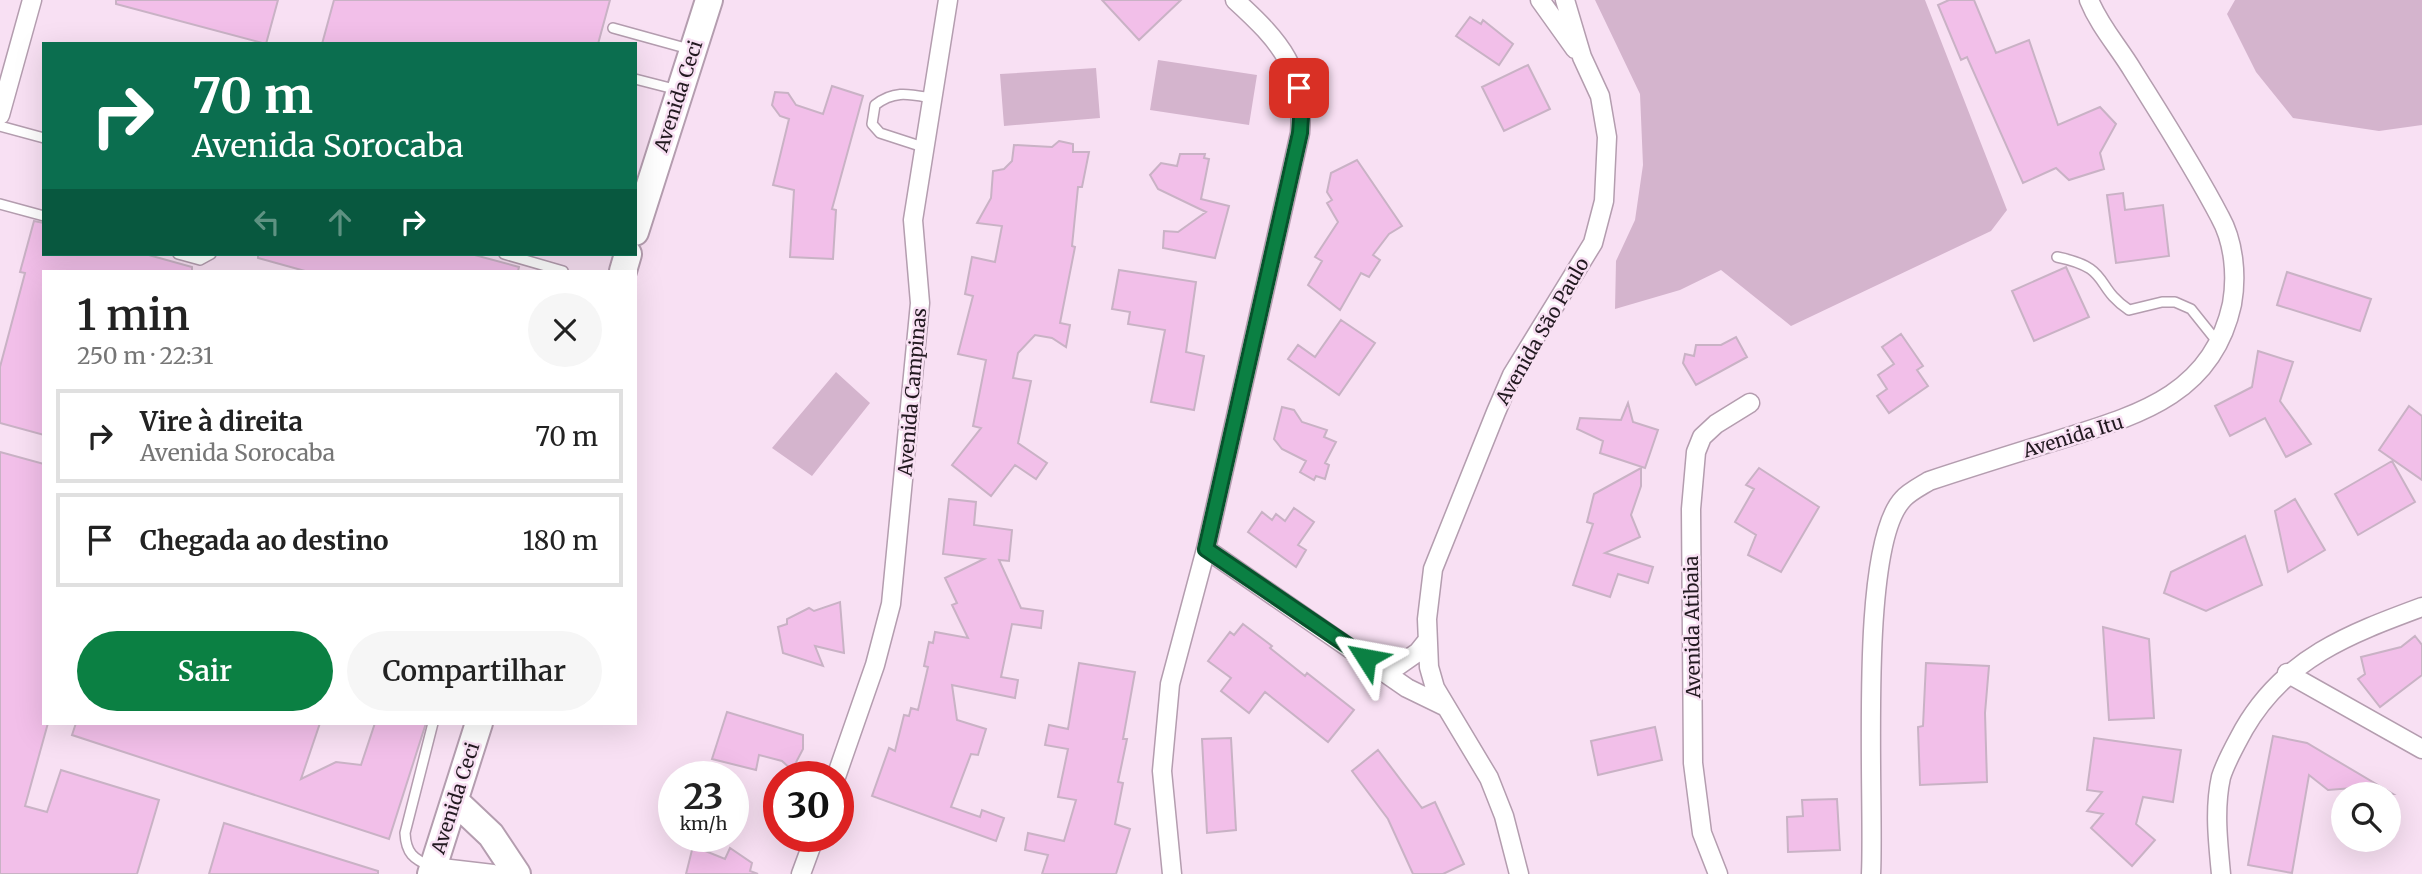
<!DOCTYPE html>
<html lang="pt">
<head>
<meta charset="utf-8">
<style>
  :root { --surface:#fff; --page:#f6f6f6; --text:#222; --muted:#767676; --line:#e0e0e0; --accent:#0b8043 }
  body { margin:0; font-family:Merriweather,serif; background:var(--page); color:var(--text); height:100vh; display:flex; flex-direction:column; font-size:26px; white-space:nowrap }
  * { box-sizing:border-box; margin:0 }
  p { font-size:23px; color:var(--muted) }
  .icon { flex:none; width:38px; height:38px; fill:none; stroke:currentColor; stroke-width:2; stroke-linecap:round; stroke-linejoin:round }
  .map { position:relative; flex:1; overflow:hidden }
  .side { position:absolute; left:42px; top:270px; width:595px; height:455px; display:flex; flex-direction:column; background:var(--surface); border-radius:0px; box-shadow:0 7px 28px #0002 }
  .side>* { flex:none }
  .hud { position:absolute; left:42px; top:42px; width:595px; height:214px; border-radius:0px; box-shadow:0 7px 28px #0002; background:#0b6e4f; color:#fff; overflow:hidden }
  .buttons { position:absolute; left:2331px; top:782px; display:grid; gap:14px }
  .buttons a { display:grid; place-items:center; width:70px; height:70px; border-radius:50%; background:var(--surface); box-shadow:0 7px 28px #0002; font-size:35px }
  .speed { position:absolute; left:658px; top:761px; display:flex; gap:14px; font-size:35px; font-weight:700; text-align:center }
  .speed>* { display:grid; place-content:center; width:91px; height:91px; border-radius:50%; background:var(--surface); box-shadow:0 7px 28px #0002; line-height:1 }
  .speed small { font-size:18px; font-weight:400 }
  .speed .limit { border:10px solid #d22; background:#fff; color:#111 }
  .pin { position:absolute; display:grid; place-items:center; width:60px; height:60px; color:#fff; margin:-30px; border-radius:14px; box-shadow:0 4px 10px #0006 }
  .me { position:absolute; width:77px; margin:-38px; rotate:304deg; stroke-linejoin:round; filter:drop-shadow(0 0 5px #0008) }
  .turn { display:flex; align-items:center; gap:24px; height:147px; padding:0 35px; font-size:32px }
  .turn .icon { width:91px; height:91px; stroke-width:2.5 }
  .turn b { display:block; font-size:49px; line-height:60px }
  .lanes { display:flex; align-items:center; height:66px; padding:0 35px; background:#0003; justify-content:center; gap:35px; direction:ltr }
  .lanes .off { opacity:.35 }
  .round { display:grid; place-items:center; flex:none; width:74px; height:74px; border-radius:37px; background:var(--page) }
  .summary { display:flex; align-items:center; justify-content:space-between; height:119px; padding:0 35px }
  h1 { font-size:42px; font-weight:600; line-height:52px }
  .action { display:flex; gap:14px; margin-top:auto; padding:14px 35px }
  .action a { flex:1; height:80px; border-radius:42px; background:var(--accent); color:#fff; font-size:28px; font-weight:600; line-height:80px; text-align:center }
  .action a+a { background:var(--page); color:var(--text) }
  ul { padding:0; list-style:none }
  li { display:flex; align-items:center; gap:21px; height:94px; margin:0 14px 10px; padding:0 21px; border:4px solid var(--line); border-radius:0px }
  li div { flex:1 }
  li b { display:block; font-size:26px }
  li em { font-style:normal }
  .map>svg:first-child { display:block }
  .green { fill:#d4b4cd }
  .building { fill:#f2bfe9; stroke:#c9b2c5; stroke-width:2 }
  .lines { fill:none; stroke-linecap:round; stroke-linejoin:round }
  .service-casing { stroke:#b49daf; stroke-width:12 }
  .minor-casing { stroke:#b49daf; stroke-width:21 }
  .secondary-casing { stroke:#b49daf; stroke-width:30 }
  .service { stroke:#fff; stroke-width:9 }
  .minor { stroke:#fff; stroke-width:18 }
  .secondary { stroke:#fff; stroke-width:26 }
  .route-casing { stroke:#07532c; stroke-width:18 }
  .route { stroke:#0b8043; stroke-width:12 }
  .labels { text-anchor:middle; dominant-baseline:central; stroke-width:5; stroke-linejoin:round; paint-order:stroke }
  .street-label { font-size:19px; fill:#221920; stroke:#f8e0f3 }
</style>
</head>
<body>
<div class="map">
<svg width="2422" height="874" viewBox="0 0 2422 874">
  <rect width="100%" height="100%" fill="#f8e0f3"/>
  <path class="green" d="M1595,0H1925L2007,210L1991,231L1791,326L1721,270L1680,290L1615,309L1616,261L1635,220L1643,165L1640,94Z
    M2235,0H2422V125L2379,131L2293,118L2256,72L2227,14Z
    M1158,60L1257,75L1249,125L1150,110Z
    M1096,68L1100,118L1004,126L1000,74Z
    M836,372L870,403L812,476L772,448Z"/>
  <path class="building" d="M116,0H278L266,44L116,4Z
    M334,0H610L598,44H322Z
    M1102,0H1181L1139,40Z
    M1949,0H1974L1996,53L2029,40L2058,125L2100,107L2116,124L2100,153L2104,169L2069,180L2056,168L2023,183L1967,57L1961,60L1938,5Z
    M1470,17L1481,24L1483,20L1513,44L1499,65L1456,36Z
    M1528,65L1550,109L1504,131L1482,87Z
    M832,86L863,96L832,209L836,210L833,259L790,257L794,190L773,185L789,119L780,116L772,105L775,92L788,93L796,105L823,114Z
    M1059,141L1073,144V152H1089L1082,187H1078L1072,246L1075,247L1060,323L1070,325L1066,347L1052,338L1035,335L1018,353L1013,378L1031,381L1018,443L1047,463L1036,479L1015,465L991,496L952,465L981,428L973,426L986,360L958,354L973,296L965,294L972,257L995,262L1002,226L977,223L991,198L993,171L1004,169L1012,161L1014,145L1052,147Z
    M1180,154H1205L1204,158L1209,159L1201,199L1229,206L1215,258L1163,248L1164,231L1178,232L1206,212L1158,189L1150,175L1161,163L1177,166Z
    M1357,160L1402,226L1389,234L1373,255L1380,260L1369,277L1361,273L1340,310L1308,285L1322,261L1315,257L1338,222L1327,203L1332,200L1327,192L1331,173Z
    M2123,193L2125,210L2163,205L2169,256L2116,263L2107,195Z
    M34,221L44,223V254H145L192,267V271H44V435L0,423V367L25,273L20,272Z
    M258,254H471L519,267L518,271H305L258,258Z
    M2066,267L2089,317L2034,341L2012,291Z
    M1119,270L1196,282L1186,352L1204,356L1194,410L1151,402L1165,330L1128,324L1130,312L1112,309Z
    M2287,272L2371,299L2360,331L2277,305Z
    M1341,320L1375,343L1339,395L1288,359L1298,345L1315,357Z
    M1901,334L1923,366L1917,370L1928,386L1889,413L1877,396L1887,389L1878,375L1894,364L1882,347Z
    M1736,337L1747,357L1696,385L1683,363L1685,354L1694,356L1696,345H1721Z
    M2258,351L2293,362L2280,401L2311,444L2286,457L2265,418L2230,436L2215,406L2252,387Z
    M1628,403L1633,422L1658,430L1645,468L1600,453L1603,441L1577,429L1580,418L1621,420Z
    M2409,406L2422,416V480L2379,450Z
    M1282,407L1294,410L1302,422L1327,430L1324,437L1336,442L1325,463L1329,465L1325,479L1316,476L1314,480L1300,472L1306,461L1282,449L1274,439Z
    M0,452L44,464V723H48L25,806L47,812L61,770L159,800L137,874H0Z
    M2392,461L2415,502L2358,535L2335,494Z
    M1641,468V486L1631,515L1640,537L1605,553L1653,567L1648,583L1618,574L1610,597L1573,585L1593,524L1587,522L1594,494Z
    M1759,468L1819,507L1781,572L1748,555L1756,535L1735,522L1754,489L1746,485Z
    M949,499L976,502L974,525L1012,530L1009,561L999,560L1021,608L1043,611L1041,628L1012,624L1001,677L1018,680L1015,698L952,685L957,720L986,729L978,755L971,754L951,807L980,817L982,810L1004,818L996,841L872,796L889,748L895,751L904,715L909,716L911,708L918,710L928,667L924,666L929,642L933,643L935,632L968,638L952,605L957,603L945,578L984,559L943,554Z
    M2295,499L2325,550L2288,572L2275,511Z
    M1294,508L1314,522L1298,545L1306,550L1296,567L1248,532L1262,512L1272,520L1276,514L1285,521Z
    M2245,536L2262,585L2206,611L2164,593L2171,572Z
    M840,602L844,653L815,646L823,666L783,653L778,627L787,624V619L809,608L814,611Z
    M1243,624L1272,646L1270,648L1305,676L1307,673L1354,710L1328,742L1265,692L1249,713L1221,691L1231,678L1208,661L1230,632L1234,635Z
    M2103,627L2149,639L2154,718L2109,720Z
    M2415,636L2422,645V675L2380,707L2358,679L2365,674L2361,657L2401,647Z
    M1079,663L1135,672L1123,739H1127L1118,782L1123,783L1115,824L1130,829L1116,874H1042L1048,855L1025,850L1028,833L1064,841L1076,800L1058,797L1068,749L1045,745L1049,725L1068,729Z
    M1926,663L1989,666L1985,713L1987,782L1920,785L1918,727L1923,726Z
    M727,712L803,735V749L792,770L782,761L759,755L756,770L712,759Z
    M76,723H320L301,779L336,762L361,765L375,723H426L389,839L72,735Z
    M1655,727L1662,760L1598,775L1591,741Z
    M2273,736L2307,743L2393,794H2363L2353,788L2328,790L2309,775L2292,873L2248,865Z
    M1231,738L1236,830L1207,833L1202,739Z
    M2094,738L2181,750L2173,802L2143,797L2136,824L2155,840L2132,866L2091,828L2103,814L2087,811L2102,792L2087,790Z
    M1378,750L1422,808L1435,802L1464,864L1443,874H1413L1388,819L1352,771Z
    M1837,799L1840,850L1788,852L1787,817L1803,816L1802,800Z
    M224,823L378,871V874H209Z
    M693,846L725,859L730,848L752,863L750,871L758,874H686Z"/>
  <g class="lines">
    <g class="service-casing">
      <path id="service" d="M613,28L689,49
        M635,79L678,90
        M0,126L44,138
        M923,147L880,133L872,124L875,105C894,90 909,94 931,98
        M0,204L44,216
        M178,254L200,260L211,254
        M504,254L563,271
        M2057,257C2112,268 2093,286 2129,310L2162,302H2175L2191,309L2219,344
        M432,867C413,859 406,853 405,833L433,723"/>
    </g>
    <g class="minor-casing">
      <path id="minor" d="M1540,0L1575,49
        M0,115L32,0
        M1206,549L1407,688L1444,706
        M1388,673L1418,652L1426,642
        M2287,673L2422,749
        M836,777L875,665L891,604L920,303L913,220L948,0
        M433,867L493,874
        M801,874L815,836
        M1172,874L1162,771L1170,684L1206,549L1300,133C1305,69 1281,42 1235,0
        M1519,874L1504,816L1489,778L1435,688L1429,667L1427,619L1433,569L1496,412L1512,375L1593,243L1604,201L1607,137L1600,96L1582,57L1565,0
        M1718,874L1702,833L1693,763L1691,509L1696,452L1702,437L1716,424L1750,403
        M1871,874C1875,800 1857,547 1903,499C1909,492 1921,486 1929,481C1971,467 2013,454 2055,441C2134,416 2212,397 2232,304C2237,276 2234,242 2220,217C2194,167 2163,119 2133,71C2118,46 2100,27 2089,0
        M2221,874C2218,842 2214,809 2221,777C2226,761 2236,744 2244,729C2285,658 2349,634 2422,607"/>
    </g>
    <g class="secondary-casing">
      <path id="secondary" d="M635,232L709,0
        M623,271L628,254
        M455,801L491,835L517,874
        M431,874L479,723"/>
    </g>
    <use href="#service" class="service"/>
    <use href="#minor" class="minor"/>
    <use href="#secondary" class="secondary"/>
  </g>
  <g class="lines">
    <g class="route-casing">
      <path id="route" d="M1299,88L1302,102L1300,133L1206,549L1366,658"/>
    </g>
    <use href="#route" class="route"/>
  </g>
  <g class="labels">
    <g class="street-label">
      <text transform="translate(678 96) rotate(-72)">Avenida Ceci</text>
      <text transform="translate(1542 331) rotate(-60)">Avenida São Paulo</text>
      <text transform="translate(912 392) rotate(-85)">Avenida Campinas</text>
      <text transform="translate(2073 436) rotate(-17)">Avenida Itu</text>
      <text transform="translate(1692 627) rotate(-91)">Avenida Atibaia</text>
      <text transform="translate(455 798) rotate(-72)">Avenida Ceci</text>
    </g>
  </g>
</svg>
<div class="buttons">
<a><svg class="icon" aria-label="search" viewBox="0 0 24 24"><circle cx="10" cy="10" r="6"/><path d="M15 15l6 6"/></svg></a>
</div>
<div class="speed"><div>23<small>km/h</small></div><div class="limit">30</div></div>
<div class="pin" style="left:1299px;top:88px;background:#d93025"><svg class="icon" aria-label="arrive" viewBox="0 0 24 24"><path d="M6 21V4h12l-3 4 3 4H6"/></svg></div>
<svg class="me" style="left:1366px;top:658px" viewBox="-20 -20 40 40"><path d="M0-17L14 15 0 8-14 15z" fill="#0b8043" stroke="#fff" stroke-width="4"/></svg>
<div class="hud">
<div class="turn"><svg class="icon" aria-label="right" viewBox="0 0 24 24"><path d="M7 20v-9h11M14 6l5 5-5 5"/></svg><div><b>70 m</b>Avenida Sorocaba</div></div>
<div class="lanes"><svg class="icon off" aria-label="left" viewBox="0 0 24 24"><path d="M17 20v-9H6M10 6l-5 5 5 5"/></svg><svg class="icon off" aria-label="ahead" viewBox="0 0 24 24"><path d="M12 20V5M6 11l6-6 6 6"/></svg><svg class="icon" aria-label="right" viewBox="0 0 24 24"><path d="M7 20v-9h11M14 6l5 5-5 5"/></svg></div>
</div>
<section class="side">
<div class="summary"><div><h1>1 min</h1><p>250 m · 22:31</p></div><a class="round"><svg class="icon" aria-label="close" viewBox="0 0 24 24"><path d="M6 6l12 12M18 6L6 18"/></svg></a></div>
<ul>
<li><svg class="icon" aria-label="right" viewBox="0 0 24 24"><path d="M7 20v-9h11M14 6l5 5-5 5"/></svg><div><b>Vire à direita</b><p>Avenida Sorocaba</p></div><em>70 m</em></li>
<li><svg class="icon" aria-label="arrive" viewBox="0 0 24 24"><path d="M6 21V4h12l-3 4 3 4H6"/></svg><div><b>Chegada ao destino</b></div><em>180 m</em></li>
</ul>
<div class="action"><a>Sair</a><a>Compartilhar</a></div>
</section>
</div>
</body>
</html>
